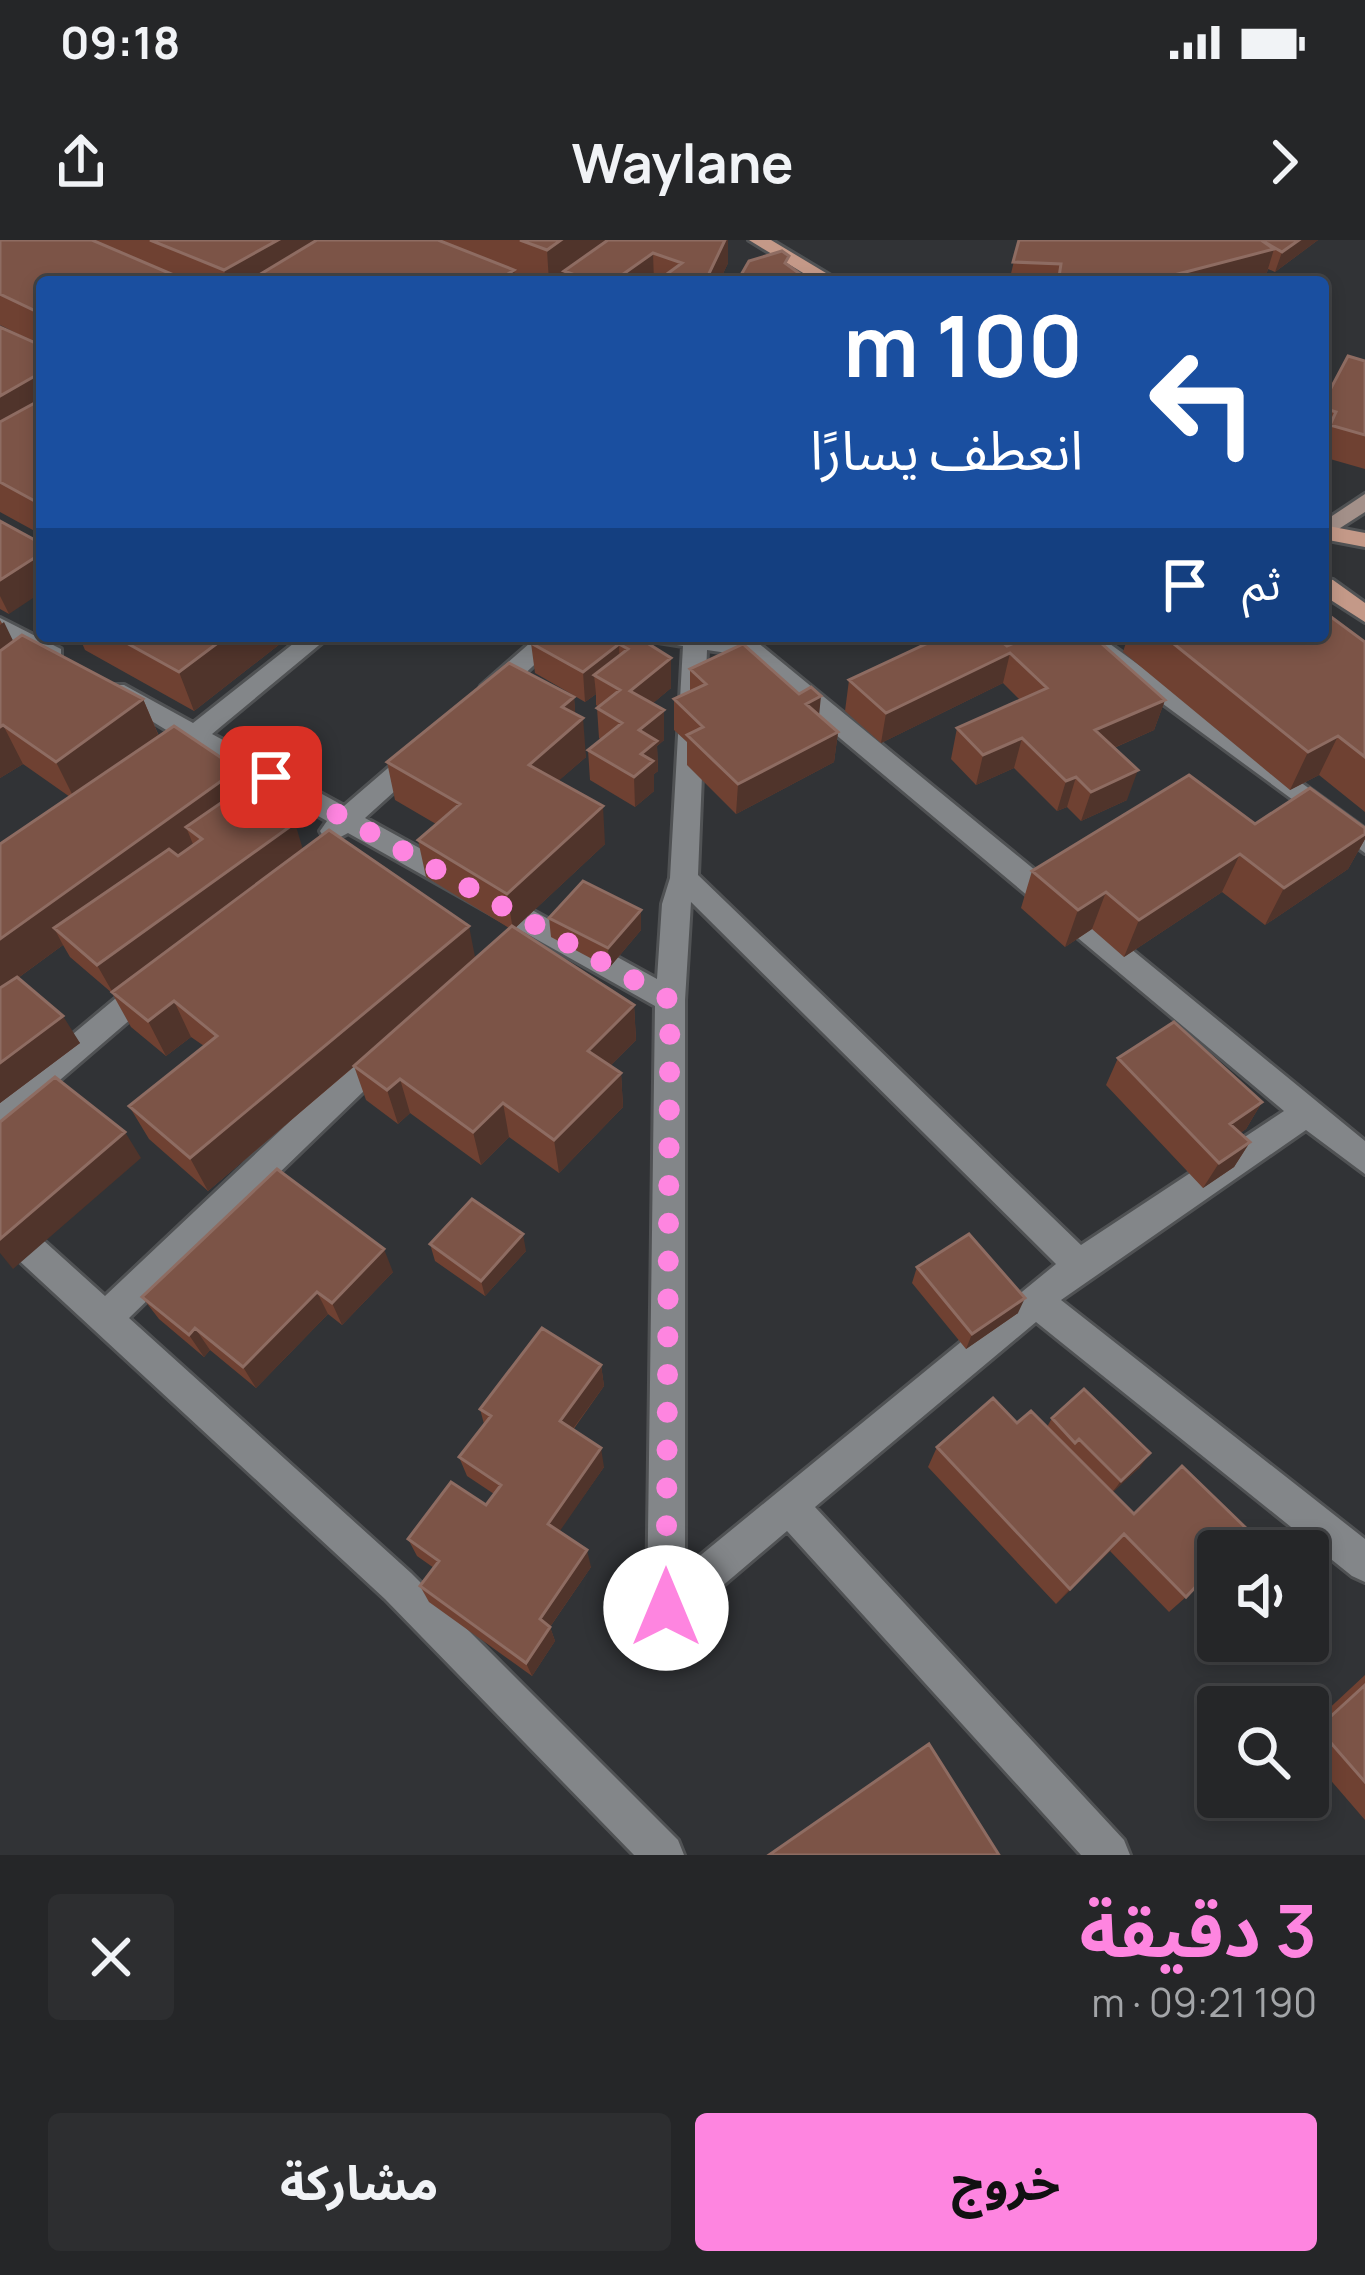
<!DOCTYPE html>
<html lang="ar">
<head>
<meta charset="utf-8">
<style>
  :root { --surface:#252628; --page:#2d2e30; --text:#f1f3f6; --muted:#a3a5a8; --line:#424345; --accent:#fe85e0 }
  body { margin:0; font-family:Manrope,"Noto Sans Arabic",sans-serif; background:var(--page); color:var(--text); direction:rtl; height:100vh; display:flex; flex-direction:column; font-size:45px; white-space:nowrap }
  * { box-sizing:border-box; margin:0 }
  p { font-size:39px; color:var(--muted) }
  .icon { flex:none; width:66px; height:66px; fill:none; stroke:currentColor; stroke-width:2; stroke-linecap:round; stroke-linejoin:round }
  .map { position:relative; height:1615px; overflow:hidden; direction:ltr }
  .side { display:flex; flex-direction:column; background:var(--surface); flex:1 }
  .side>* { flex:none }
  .top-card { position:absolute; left:36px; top:36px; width:1293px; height:366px; border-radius:12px; box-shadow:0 6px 18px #0003,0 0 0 3px var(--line); direction:rtl; background:#1a4fa0; color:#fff; overflow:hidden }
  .controls { position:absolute; left:1197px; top:1290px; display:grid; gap:24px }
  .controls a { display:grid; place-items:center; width:132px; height:132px; border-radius:12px; background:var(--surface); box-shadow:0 6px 18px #0003,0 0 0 3px var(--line); font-size:60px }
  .pin { position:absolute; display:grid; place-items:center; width:102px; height:102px; color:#fff; margin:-51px; border-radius:24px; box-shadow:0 6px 18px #0006 }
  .me { position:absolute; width:132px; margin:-66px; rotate:0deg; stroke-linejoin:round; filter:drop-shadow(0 0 9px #0008) }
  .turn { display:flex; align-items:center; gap:42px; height:252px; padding:0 48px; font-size:54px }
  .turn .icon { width:156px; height:156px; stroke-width:2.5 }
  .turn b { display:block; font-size:84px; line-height:102px }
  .then { display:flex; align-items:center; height:114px; padding:0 48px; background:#0003; gap:24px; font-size:45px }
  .round { display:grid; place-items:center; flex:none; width:126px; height:126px; border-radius:12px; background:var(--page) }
  .summary { display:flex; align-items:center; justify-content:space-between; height:204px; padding:0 48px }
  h1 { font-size:72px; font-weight:700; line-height:90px; color:var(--accent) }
  .action { display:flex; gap:24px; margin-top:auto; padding:24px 48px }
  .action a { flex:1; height:138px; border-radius:12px; background:var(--accent); color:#111; font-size:48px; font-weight:700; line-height:138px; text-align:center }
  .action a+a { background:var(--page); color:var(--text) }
  .status { display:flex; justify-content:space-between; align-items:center; height:84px; padding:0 60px; background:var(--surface); direction:ltr }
  .status svg { height:33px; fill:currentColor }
  header { display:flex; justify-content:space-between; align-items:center; height:156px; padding:0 48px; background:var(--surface); font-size:54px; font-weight:700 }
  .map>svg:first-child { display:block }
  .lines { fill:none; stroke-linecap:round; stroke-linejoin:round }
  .minor-casing { stroke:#505254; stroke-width:6 }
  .secondary-casing { stroke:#505254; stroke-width:6 }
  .primary-casing { stroke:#505254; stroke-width:6 }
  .minor { fill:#838689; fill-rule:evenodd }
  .secondary { fill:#a39089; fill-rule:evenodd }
  .primary { fill:#c49988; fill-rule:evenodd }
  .wall { fill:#6f4132 }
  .shaded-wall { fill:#50342b }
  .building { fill:#7c5447; stroke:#8e6c62; stroke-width:3 }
  .route { stroke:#fe85e0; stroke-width:21; stroke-dasharray:0 37.8 }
</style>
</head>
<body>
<div class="status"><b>09:18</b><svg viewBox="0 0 49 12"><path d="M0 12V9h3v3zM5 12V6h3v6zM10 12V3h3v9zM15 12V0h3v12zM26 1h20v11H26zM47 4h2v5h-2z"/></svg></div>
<header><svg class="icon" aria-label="forward" viewBox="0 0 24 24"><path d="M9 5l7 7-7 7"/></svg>Waylane<svg class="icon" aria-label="share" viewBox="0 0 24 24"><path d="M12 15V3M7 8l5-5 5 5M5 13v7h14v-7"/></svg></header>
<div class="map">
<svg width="1365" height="1615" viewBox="0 0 1365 1615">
  <rect width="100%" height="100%" fill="#313336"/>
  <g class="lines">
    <g class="minor-casing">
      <path id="minor" d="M0,378L61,409V421H43L0,396Z
        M303,396H330L212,494L344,566L409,510H427L431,516L427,522L365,578L657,739L662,664L670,638L683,406L658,402L654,396H720L757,402L1365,901V934L1306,890L1061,1060L1365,1299V1342L1352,1336L1036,1082L815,1267L1124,1600L1130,1615H1081L787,1291L680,1382L666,1387L652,1382L647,1368L655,766L348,593L333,601L324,598L320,591L327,581L196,507L182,514L173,511L169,505L176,496L103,451L106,445H124L193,483ZM707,410L741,415L1284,871L1081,1005L698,635ZM691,662L1056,1024L685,1328V760Z
        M538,396H565L499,458H481L478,452L481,446Z
        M1071,396H1099L1365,589V613Z
        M150,734L160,738L165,746L160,754L11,882L0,886V855L140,738Z
        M385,799L396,802L400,811L396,820L129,1078L411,1333L678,1600L684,1615H634L385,1359L0,1003V968L12,972L105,1056L374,802Z"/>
    </g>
    <g class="secondary-casing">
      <path id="secondary" d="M1365,254V272L1323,299V282Z"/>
    </g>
    <g class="primary-casing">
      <path id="primary" d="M749,0H771L841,42H818Z
        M1323,285L1365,293V307L1323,299Z
        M1323,338L1333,340L1365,363V382L1323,355Z"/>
    </g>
    <use href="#minor" class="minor"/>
    <use href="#secondary" class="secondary"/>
    <use href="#primary" class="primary"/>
  </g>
  <path class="wall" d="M0,0H728V23L719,42H565V38L559,42H533L515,35L516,42H42V106L0,85Z
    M1019,0H1318L1275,32L1268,29L1264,42H1009Z
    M0,87L42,106V295L0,272Z
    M1365,121V229L1323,217V163Z
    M0,281L9,374L0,369Z
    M0,380L13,401L143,459L159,496L238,529L245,547L303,609L475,719L509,688L426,637L418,600L436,584L395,560L387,522L574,457L575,474L586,517L558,541L605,604L515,688L634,765L636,800L610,826L621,833L623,867L559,933L509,897L481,925L410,873L398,884L366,860L354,826L363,819L208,951L149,899L129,866L204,806L191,797L166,816L131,787L112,753L70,717L63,705L18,738L80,803L0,863V604L70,557L23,524L0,538Z
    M79,396H290L194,471L85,410Z
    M636,396L671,448L653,463L664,500L657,506L658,531L654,534V551L635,567L590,540L588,510L601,500L599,498L597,468L599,467L596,465V454L585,462L535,433L531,403Z
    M928,396H1014L1002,402L1007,406L1165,460L1154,490L1114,508L1127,560L1081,581L1067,567L1057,571L1014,528L976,545L951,519L957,488L1020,460L1003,443L881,503L845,471L849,440L933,401Z
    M1128,396H1323L1365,402V572L1319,535L1290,550L1123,412Z
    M690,429L819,475L838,492L834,522L736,574L687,525V502L674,490V459L690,451Z
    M1255,584L1365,588V599L1348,629L1265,685L1222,652L1124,717L1092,689L1065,707L1021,668L1032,631Z
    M549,678L641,690L609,728L551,697Z
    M1118,818L1262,862L1246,889L1240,893L1250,902L1234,927L1203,948L1106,845Z
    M430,1004L526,1011L485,1056L435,1021Z
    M917,1027L1018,1073L966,1109L912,1043Z
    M393,1032L342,1085L328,1074L256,1148L210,1110L204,1117L159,1079L142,1057Z
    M601,1125L604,1146L573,1190L604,1227L559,1291L591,1327L550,1387L555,1401L532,1436L429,1362L420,1346L434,1328L417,1316L408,1299L486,1265L494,1254L467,1236L459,1217L484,1184L480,1169Z
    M1052,1178L1140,1227L1112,1252L1186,1357L1169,1372L1110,1311L1056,1364L928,1227L937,1207L1017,1183L1047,1187Z
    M1365,1435V1580L1308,1514V1488Z"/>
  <path class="shaded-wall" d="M278,0H348L249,42H227L224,30Z
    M561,0H618L564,31L565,38L559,42H549L547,10Z
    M725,0H728V23L719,42H705Z
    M1299,0H1318L1275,32L1282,12Z
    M1274,9L1264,42H1176L1178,34Z
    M653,13L654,42H612Z
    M514,30L516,42H496Z
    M42,132V180L0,205V156Z
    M42,313V352L9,374L0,356V340Z
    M4,382L19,413L0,425V385Z
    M227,396H290L194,471L179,432Z
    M978,396H1014L974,415Z
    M619,404L620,434L594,435L596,454L585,462L583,432Z
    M1010,413L1003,443L881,503L886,473Z
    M671,418V448L632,481L630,451Z
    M821,456L818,486L806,464Z
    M574,457L576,485L583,478L586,517L533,563L529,525L562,467Z
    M143,459L159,497L75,560L56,522Z
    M1165,460L1154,490L1086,520L1095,490Z
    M664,470V500L657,506L658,531L654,534V551L635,567L634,537L639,490Z
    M3,485L23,524L0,538V487Z
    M838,492L834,522L736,574L738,544Z
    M1338,496L1319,535L1290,550L1308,512Z
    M1022,498L1014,528L976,545L983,515Z
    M238,529L252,567L202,599L186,587L195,609L54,688L63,705L0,751V699Z
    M1138,530L1127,560L1081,581L1091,552Z
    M1076,537L1067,567L1057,571L1066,541Z
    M603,566L605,604L513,690L507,654Z
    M295,583L304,613L113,753L97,725Z
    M1365,594V599L1348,629L1265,685L1284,648Z
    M1240,614L1222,652L1124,717L1139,680Z
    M1106,652L1092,689L1065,707L1078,670Z
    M641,670V690L609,728L608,708Z
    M469,686L476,722L208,951L190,918Z
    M174,761L191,797L166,816L148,781Z
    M634,765L636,800L591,845L588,811Z
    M63,776L80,803L0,863V823Z
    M621,833L623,867L559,933L554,900Z
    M400,839L410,873L398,884L387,850Z
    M1262,862L1246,889L1215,910L1230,884Z
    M503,863L509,897L481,925L473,892Z
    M125,892L141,918L13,1029L0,1013V999Z
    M1250,902L1234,927L1203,948L1219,923Z
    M523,994L526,1011L485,1056L481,1041Z
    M384,1009L393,1032L342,1085L332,1063Z
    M317,1052L328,1074L256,1148L243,1127Z
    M1025,1058L1018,1073L966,1109L972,1094Z
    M195,1088L210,1110L204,1117L189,1095Z
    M601,1125L604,1146L564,1201L560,1181Z
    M601,1208L604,1227L553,1301L548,1284Z
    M1150,1213L1140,1227L1111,1254L1121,1241Z
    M1124,1294L1110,1311L1056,1364L1070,1349Z
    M587,1310L591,1327L545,1394L540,1379Z
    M550,1387L555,1401L532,1436L526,1423Z"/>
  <path class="building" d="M0,0H92L190,42H42V74L0,54Z
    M150,0H278L224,30Z
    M317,0H438L514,30L496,42L249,41Z
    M520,0H561L547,10Z
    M608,0H725L705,42H656L682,23L653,13L612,42H594L564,31Z
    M1019,0H1261L1274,9L1178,34L1189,42H1071L1059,37L1061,24L1013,22Z
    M1261,0H1299L1282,12Z
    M782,11L789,16L785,23L811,42H737L749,21Z
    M0,87L42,106V132L0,156Z
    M1348,116L1365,121V195L1330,185L1336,172L1323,168V163Z
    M42,159V265L0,242V182Z
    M0,281L42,304V313L0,340Z
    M1323,371L1365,402V517L1338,496L1308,512L1164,396H1323Z
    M22,395L143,459L56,522L3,485L0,487V411Z
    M114,396H227L179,432Z
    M541,396H636L671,418L630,451L664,470L639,490L657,501L641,514L653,521L634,537L588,510L622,483L597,468L620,450L594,435L628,409L619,404L583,432L531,403Z
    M943,396H995L1007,406L1031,396H1093L1165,460L1095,490L1138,530L1091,552L1076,537L1066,541L1022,498L983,515L957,488L1047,448L1010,413L886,473L849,440Z
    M743,404L799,454L811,447L821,456L806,464L838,492L738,544L687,495L703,487L674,459L706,444L690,429Z
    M509,423L574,457L562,467L583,478L529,525L603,566L507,654L418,600L460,564L387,522Z
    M174,486L238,529L0,699V604Z
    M1189,535L1255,584L1310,548L1365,588V594L1284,648L1240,614L1139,680L1106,652L1078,670L1032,631Z
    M244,547L295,583L97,725L54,688L169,609L178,616L202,599L186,587Z
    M329,590L469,686L190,918L129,866L217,796L174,761L148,781L112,752Z
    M583,641L641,670L608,708L549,678Z
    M512,686L634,765L588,811L621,833L554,900L503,863L473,892L400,839L387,850L354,826Z
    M17,737L63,776L0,823V748Z
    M1174,782L1262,862L1230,884L1250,902L1219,923L1118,818Z
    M55,837L125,892L0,999V882Z
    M277,929L384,1009L332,1063L317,1052L243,1127L195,1088L189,1095L142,1057Z
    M472,959L523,994L481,1041L430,1004Z
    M969,994L1025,1058L972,1094L917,1027Z
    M542,1088L601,1125L560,1181L601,1208L548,1284L587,1310L540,1379L550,1387L526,1423L420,1346L439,1321L408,1299L451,1242L486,1265L501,1245L459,1217L491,1176L480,1169Z
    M1084,1149L1150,1213L1121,1241L1079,1199L1075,1203L1052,1178Z
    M993,1158L1017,1183L1031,1171L1134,1274L1182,1226L1249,1291L1230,1311H1218V1323L1186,1357L1124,1294L1070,1349L937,1207Z
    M1365,1445V1542L1318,1488Z
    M929,1504L999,1615H769Z"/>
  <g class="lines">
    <path class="route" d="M271,537L670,760L666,1368"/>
  </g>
</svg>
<div class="controls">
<a><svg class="icon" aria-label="sound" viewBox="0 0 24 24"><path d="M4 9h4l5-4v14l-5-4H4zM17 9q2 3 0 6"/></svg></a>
<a><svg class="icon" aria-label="search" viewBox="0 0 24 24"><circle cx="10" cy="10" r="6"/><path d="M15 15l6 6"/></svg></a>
</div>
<div class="pin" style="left:271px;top:537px;background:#d93025"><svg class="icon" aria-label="arrive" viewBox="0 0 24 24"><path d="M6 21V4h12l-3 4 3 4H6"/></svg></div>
<svg class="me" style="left:666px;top:1368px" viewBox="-20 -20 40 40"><circle r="19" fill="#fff"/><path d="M0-13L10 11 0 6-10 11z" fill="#fe85e0"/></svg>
<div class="top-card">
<div class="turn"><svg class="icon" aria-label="left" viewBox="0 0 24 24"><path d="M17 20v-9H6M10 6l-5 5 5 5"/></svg><div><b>100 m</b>انعطف يسارًا</div></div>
<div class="then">ثم<svg class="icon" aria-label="arrive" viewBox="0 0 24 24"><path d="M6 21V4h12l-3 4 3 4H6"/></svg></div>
</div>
</div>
<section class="side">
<div class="summary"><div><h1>3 دقيقة</h1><p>190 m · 09:21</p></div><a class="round"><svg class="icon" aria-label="close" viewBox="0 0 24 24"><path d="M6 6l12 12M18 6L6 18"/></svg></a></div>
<div class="action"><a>خروج</a><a>مشاركة</a></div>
</section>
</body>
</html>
